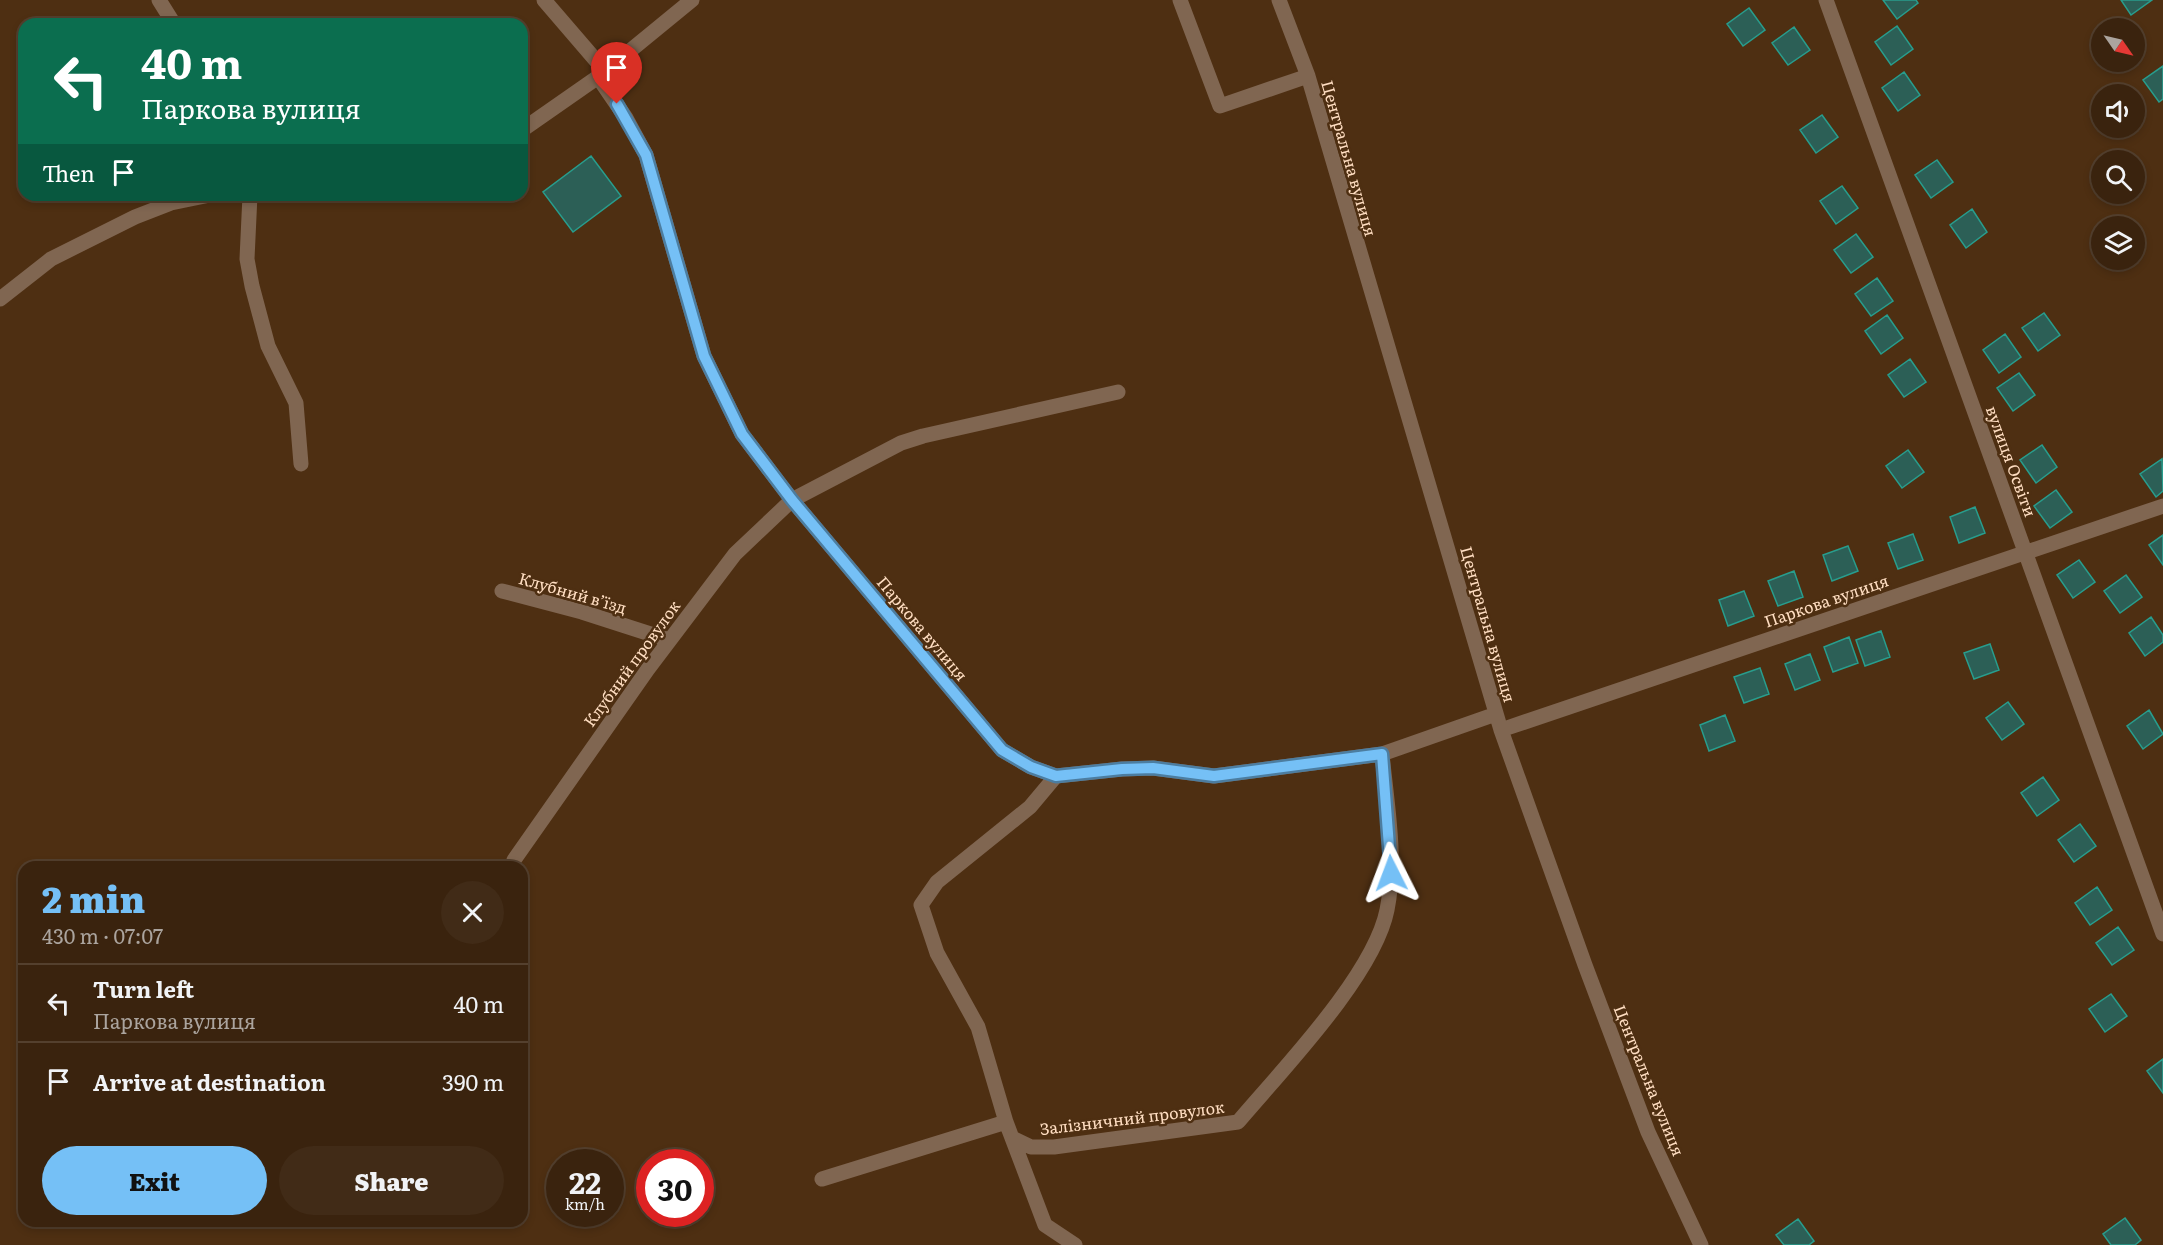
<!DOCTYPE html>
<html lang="en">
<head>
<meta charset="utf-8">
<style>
  :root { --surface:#3a230e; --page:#412b17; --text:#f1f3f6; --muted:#aba49e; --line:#54402e; --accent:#75c0f6 }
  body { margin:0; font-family:Literata,serif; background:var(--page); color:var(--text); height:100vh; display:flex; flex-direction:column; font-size:22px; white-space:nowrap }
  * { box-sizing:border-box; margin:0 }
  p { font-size:20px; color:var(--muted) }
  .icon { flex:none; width:33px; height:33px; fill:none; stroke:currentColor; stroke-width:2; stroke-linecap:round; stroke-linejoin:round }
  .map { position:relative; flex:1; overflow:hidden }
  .side { position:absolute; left:18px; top:861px; width:510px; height:366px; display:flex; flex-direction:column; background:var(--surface); border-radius:18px; box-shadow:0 3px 9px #0003,0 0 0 2px var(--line) }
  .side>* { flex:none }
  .hud { position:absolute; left:18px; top:18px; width:510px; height:183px; border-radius:18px; box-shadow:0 3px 9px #0003,0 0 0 2px var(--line); background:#0b6e4f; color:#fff; overflow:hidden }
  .needle { width:39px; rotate:124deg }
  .buttons { position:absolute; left:2091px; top:18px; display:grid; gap:12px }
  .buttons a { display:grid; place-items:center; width:54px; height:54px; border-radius:50%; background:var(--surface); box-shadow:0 3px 9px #0003,0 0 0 2px var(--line); font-size:30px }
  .speed { position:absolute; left:546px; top:1149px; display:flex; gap:12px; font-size:30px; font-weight:700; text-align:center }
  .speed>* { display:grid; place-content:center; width:78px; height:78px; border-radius:50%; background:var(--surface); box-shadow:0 3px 9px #0003,0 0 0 2px var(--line); line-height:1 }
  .speed small { font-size:15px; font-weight:400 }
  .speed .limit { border:9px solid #d22; background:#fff; color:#111 }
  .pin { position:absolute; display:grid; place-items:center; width:51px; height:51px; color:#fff; margin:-62px -26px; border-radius:50% 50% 50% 0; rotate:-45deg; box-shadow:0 0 6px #0007 }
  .pin .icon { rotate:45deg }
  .me { position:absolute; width:66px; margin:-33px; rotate:357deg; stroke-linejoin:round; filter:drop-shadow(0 0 4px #0008) }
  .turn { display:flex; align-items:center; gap:21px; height:126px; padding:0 24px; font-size:27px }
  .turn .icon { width:78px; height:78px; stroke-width:2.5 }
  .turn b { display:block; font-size:42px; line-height:51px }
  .then { display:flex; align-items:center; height:57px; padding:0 24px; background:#0003; gap:12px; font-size:22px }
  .round { display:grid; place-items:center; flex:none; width:63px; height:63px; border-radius:32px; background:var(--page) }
  .summary { display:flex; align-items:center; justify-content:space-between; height:102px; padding:0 24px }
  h1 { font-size:36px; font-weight:800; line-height:45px; color:var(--accent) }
  .cta { display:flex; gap:12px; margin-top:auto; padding:12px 24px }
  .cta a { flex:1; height:69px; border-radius:36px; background:var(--accent); color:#111; font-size:24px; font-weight:800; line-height:69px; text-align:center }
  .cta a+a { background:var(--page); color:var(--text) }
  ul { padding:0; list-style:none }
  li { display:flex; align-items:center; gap:18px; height:78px; padding:0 24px; border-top:2px solid var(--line) }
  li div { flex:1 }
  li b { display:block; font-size:22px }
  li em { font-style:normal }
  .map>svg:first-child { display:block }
  .building { fill:#2c5f56; stroke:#289d8d; stroke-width:1.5 }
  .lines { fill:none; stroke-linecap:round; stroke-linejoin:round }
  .minor { stroke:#806651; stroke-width:15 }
  .route-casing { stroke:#4c7da0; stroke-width:15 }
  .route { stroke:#75c0f6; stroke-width:10 }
  .labels { text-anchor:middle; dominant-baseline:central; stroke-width:5; stroke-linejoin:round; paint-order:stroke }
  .street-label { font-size:16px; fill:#ffdec2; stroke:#4e2f12 }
</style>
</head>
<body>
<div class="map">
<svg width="2163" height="1245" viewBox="0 0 2163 1245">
  <rect width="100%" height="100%" fill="#4e2f12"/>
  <path class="building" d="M1883,0H1916L1918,3L1897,19Z
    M2121,0H2152L2131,15Z
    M1749,8L1765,30L1743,46L1727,24Z
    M1897,26L1913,49L1891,65L1875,42Z
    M1794,27L1810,50L1788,65L1772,43Z
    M2163,66V99L2159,102L2143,80Z
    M1904,72L1920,95L1898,111L1882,88Z
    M1822,115L1838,137L1816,153L1800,130Z
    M591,156L621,196L573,232L543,192Z
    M1937,160L1953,182L1931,198L1915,175Z
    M1842,186L1858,208L1836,224L1820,201Z
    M1972,209L1987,232L1966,248L1950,225Z
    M1856,234L1873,257L1851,273L1834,250Z
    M1877,278L1893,301L1871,316L1855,294Z
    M2044,313L2060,335L2038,351L2022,328Z
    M1887,315L1903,338L1881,354L1865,331Z
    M2005,334L2021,357L1999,373L1983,350Z
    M1910,359L1926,382L1904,397L1888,375Z
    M2019,373L2035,395L2013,411L1997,388Z
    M2042,445L2057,467L2036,483L2020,460Z
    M1908,450L1924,472L1902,488L1886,466Z
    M2162,459L2163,491L2156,497L2140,474Z
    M2056,490L2072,512L2050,528L2034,506Z
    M1975,507L1985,533L1959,543L1950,517Z
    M1913,534L1923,560L1898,569L1888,543Z
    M2163,535V565L2149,545Z
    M1848,546L1858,571L1832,581L1823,555Z
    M2079,560L2095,582L2073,598L2057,575Z
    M1794,571L1803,597L1778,606L1768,581Z
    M2126,575L2142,597L2120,613L2104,591Z
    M1744,591L1754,616L1728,626L1719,600Z
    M2151,617L2163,635V642L2145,656L2129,633Z
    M1881,631L1890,657L1865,666L1856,640Z
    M1849,637L1858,663L1833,672L1824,647Z
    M1990,644L1999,670L1974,679L1964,653Z
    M1810,654L1820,680L1795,690L1785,664Z
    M1760,668L1769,694L1744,703L1734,677Z
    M2008,702L2024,724L2002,740L1986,718Z
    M2149,710L2163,734L2143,749L2127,726Z
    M1725,715L1735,741L1709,751L1700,725Z
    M2043,777L2059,800L2037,816L2021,793Z
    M2080,824L2096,846L2074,862L2058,840Z
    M2097,887L2112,910L2090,925L2075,903Z
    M2118,927L2134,950L2112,965L2096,943Z
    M2111,994L2127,1016L2105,1032L2089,1009Z
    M2163,1059V1093L2147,1071Z
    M2125,1218L2141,1240L2135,1245H2111L2103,1234Z
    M1798,1219L1814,1241L1809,1245H1784L1776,1235Z"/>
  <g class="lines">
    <path class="minor" d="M159,0L174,24
      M544,0L605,71
      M1180,0L1220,106L1308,76
      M1279,0L1308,76L1501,730L1585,965L1648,1132L1701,1245
      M1826,0L2163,934
      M598,77L626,118L646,155L704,356L742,434L792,500L1002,750L1031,767L1056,776L1122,769L1153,768L1214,776L1382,754L1496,714
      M522,130L598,77L692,0
      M250,195L247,259L252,286L268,346L296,403L301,464
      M317,195H362
      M0,299L51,259L135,217L171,203L210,195
      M502,591L582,612L669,640
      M1501,730L2163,506
      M1056,776L1030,807L937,882L921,905L937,953L978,1027L1006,1122L1045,1225L1075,1245
      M514,860L648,669L735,554L792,500L901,443L923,436L1118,392
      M1012,1138L1031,1147H1054L1238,1122C1282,1070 1374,975 1387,910C1397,860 1387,805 1382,754
      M822,1179L1006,1122"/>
  </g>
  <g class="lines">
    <g class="route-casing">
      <path id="route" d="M617,104L646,155L704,356L742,434L792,500L1002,750L1031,767L1056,776L1122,769L1153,768L1214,776L1382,754L1391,873"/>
    </g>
    <use href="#route" class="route"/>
  </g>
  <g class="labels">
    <g class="street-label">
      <text transform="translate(1350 158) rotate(74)">Центральна вулиця</text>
      <text transform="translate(2012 461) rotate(70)">вулиця Освіти</text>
      <text transform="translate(573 592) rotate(16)">Клубний в’їзд</text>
      <text transform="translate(1826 600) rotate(-19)">Паркова вулиця</text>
      <text transform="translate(1489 624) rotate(74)">Центральна вулиця</text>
      <text transform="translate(923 628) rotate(50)">Паркова вулиця</text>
      <text transform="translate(631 663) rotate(-54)">Клубний провулок</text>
      <text transform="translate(1650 1080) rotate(68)">Центральна вулиця</text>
      <text transform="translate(1132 1117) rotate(-7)">Залізничний провулок</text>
    </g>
  </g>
</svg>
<div class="buttons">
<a><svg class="needle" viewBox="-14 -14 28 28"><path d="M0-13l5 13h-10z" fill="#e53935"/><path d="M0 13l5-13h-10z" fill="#aba49e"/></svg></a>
<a><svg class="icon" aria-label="sound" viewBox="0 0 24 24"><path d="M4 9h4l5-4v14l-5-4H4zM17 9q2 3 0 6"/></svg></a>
<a><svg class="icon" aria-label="search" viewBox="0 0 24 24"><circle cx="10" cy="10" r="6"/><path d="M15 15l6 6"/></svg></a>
<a><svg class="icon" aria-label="layers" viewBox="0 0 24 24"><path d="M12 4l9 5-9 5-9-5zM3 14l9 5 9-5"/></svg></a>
</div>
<div class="speed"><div>22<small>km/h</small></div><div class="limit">30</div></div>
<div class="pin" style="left:617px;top:104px;background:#d93025"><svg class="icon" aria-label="arrive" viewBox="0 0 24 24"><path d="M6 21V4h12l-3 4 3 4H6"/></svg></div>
<svg class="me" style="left:1391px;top:873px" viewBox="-20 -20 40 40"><path d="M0-17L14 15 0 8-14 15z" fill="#75c0f6" stroke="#fff" stroke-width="4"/></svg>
<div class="hud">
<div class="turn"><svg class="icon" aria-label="left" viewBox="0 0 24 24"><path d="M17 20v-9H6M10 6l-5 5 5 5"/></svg><div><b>40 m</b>Паркова вулиця</div></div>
<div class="then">Then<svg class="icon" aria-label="arrive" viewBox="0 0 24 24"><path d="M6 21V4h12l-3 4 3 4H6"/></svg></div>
</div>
<section class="side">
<div class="summary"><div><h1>2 min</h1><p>430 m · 07:07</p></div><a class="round"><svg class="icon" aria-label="close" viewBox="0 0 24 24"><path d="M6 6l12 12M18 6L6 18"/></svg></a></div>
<ul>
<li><svg class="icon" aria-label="left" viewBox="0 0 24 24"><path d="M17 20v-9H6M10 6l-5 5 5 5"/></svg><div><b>Turn left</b><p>Паркова вулиця</p></div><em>40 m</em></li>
<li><svg class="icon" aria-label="arrive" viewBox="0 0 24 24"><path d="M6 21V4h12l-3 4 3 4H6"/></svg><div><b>Arrive at destination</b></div><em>390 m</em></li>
</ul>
<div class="cta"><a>Exit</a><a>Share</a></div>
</section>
</div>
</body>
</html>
